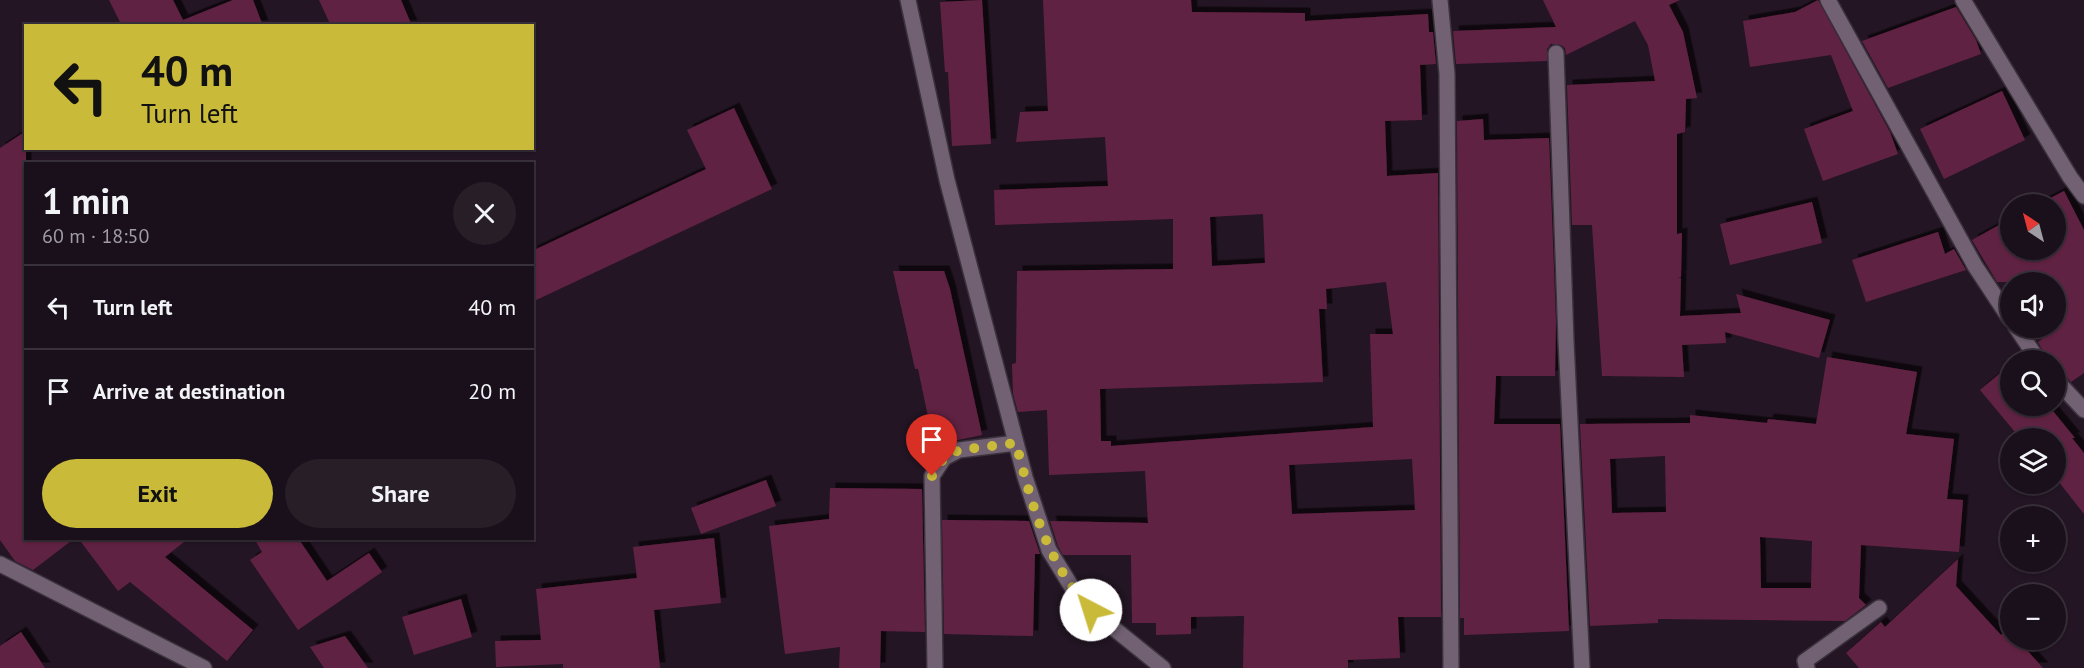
<!DOCTYPE html>
<html lang="en">
<head>
<meta charset="utf-8">
<style>
  :root { --surface:#1a101b; --page:#271e28; --text:#f1f3f6; --muted:#9f9da3; --line:#38303a; --accent:#caba3a }
  body { margin:0; font-family:"PT Sans",sans-serif; background:var(--page); color:var(--text); height:100vh; display:flex; flex-direction:column; font-size:22px; white-space:nowrap }
  * { box-sizing:border-box; margin:0 }
  p { font-size:20px; color:var(--muted) }
  .icon { flex:none; width:33px; height:33px; fill:none; stroke:currentColor; stroke-width:2; stroke-linecap:round; stroke-linejoin:round }
  .map { position:relative; flex:1; overflow:hidden }
  .panel { position:absolute; left:24px; top:162px; width:510px; height:378px; display:flex; flex-direction:column; background:var(--surface); border-radius:0px; box-shadow:0 2px 4px #0004,0 0 0 2px var(--line) }
  .panel>* { flex:none }
  .top-card { position:absolute; left:24px; top:24px; width:510px; height:126px; border-radius:0px; box-shadow:0 2px 4px #0004,0 0 0 2px var(--line); background:#caba3a; color:#111; overflow:hidden }
  .needle { width:39px; rotate:324deg }
  .tools { position:absolute; left:2000px; top:194px; display:grid; gap:12px }
  .tools a { display:grid; place-items:center; width:66px; height:66px; border-radius:50%; background:var(--surface); box-shadow:0 2px 4px #0004,0 0 0 2px var(--line); font-size:30px }
  .pin { position:absolute; display:grid; place-items:center; width:51px; height:51px; color:#fff; margin:-62px -26px; border-radius:50% 50% 50% 0; rotate:-45deg; box-shadow:0 0 6px #0007 }
  .pin .icon { rotate:45deg }
  .me { position:absolute; width:66px; margin:-33px; rotate:320deg; stroke-linejoin:round; filter:drop-shadow(0 0 4px #0008) }
  .turn { display:flex; align-items:center; gap:21px; height:126px; padding:0 18px; font-size:27px }
  .turn .icon { width:78px; height:78px; stroke-width:2.5 }
  .turn b { display:block; font-size:42px; line-height:51px }
  .round { display:grid; place-items:center; flex:none; width:63px; height:63px; border-radius:32px; background:var(--page) }
  .overview { display:flex; align-items:center; justify-content:space-between; height:102px; padding:0 18px }
  h1 { font-size:36px; font-weight:800; line-height:45px }
  .primary-button { display:flex; gap:12px; margin-top:auto; padding:12px 18px }
  .primary-button a { flex:1; height:69px; border-radius:36px; background:var(--accent); color:#111; font-size:24px; font-weight:800; line-height:69px; text-align:center }
  .primary-button a+a { background:var(--page); color:var(--text) }
  ul { padding:0; list-style:none }
  li { display:flex; align-items:center; gap:18px; height:84px; padding:0 18px; border-top:2px solid var(--line) }
  li div { flex:1 }
  li b { display:block; font-size:22px }
  li em { font-style:normal }
  .map>svg:first-child { display:block }
  .building { fill:#612242; fill-rule:evenodd; filter:url(#shadow) }
  .lines { fill:none; stroke-linecap:round; stroke-linejoin:round }
  .minor-casing { stroke:#3b323c; stroke-width:18 }
  .minor { stroke:#716173; stroke-width:15 }
  .route { stroke:#caba3a; stroke-width:10; stroke-dasharray:0 18 }
</style>
</head>
<body>
<div class="map">
<svg width="2084" height="668" viewBox="0 0 2084 668">
  <defs>
    <filter id="shadow"><feDropShadow dx="5.5" dy="-5.5" stdDeviation="0" flood-color="#0009"/></filter>
  </defs>
  <rect width="100%" height="100%" fill="#231524"/>
  <path class="building" d="M109,0H173L183,20L233,0H253L263,26H122Z
    M319,0H401L412,26H331Z
    M982,0L991,144L952,146L948,72H945L940,2Z
    M1043,0H1191L1192,12L1305,13V21L1428,14L1429,32H1433L1436,64L1420,65L1422,120L1385,121L1387,176L1438,173L1441,617H1398L1400,658L1348,660V668H1243L1244,616L1191,617V634L1156,635V623H1132L1131,555H1063L1058,546L1050,521L1148,523L1145,471L1049,475L1047,410L1018,412L1013,394L1012,364L1016,363L1017,271L1173,269V219L995,225L994,190L1108,186L1105,137L1016,142L1020,112L1048,111ZM1263,214L1265,263L1212,266L1210,217ZM1386,282L1393,334H1370L1373,427L1111,446V441H1101L1100,389L1323,382L1319,309H1327L1326,289ZM1412,459L1415,510L1292,514L1289,465Z
    M1543,0H1680L1669,5L1683,32L1697,98L1686,99L1685,132L1677,134V234L1682,233L1681,277H1678L1681,278L1680,316L1741,313L1736,294L1830,320L1819,358L1725,332L1726,343L1682,345L1684,377L1602,376L1592,225H1572L1567,85L1655,81L1648,45L1635,21L1566,55L1565,48L1561,45L1551,44L1547,49V61L1456,64L1453,31L1556,27Z
    M1818,0L1890,132L1898,154L1823,181L1804,129L1853,111L1831,55L1750,67L1743,21L1795,12Z
    M1956,7L1976,40L1981,54L1888,88L1862,41Z
    M2002,91L2025,140L1944,179L1920,129Z
    M734,108L772,189L532,302V251L706,169L687,130Z
    M1483,119L1484,140L1549,138L1556,322L1555,376H1496L1494,424H1560L1569,631L1464,635V618H1460L1457,121Z
    M26,131V538H75L33,570L15,561L0,540V148Z
    M2064,191L2084,230V373L2071,382L2062,372L2055,369V360H2048L2038,342L2055,328V282H1997L1972,240L2010,219V249H2055V204H2039Z
    M1812,202L1822,243L1730,265L1720,224Z
    M1938,232L1945,254L1954,249L1966,270L1866,302L1852,260Z
    M893,271H944L950,289L982,435L934,445L918,369H915Z
    M1827,357L1917,372L1906,434L1954,439L1947,499L1963,500L1959,552L1861,545L1859,598L1866,605L1845,621L1658,619V623L1590,626L1580,424L1690,423V415L1767,423L1768,419L1816,424ZM1665,456L1666,512L1612,513L1610,459ZM1760,537L1812,541L1811,588H1761Z
    M2010,365V405H2048L2075,438H2072L2084,453V514L2055,477V438H2020L1980,390Z
    M766,480L776,506L701,534L691,508Z
    M830,488L922,489L925,632L881,631L880,668H839L840,647L785,654L769,526L829,519Z
    M942,520L1029,521L1040,554H1035L1033,636L944,634Z
    M78,538H189L165,557L253,630L227,661L130,582L118,591Z
    M254,538H298L327,581L369,553L382,572L298,630L250,560L262,552Z
    M714,538L721,603L654,610L660,668H563V664L496,667L495,641L541,640L536,589L637,578L633,547Z
    M1958,559L1956,586L2001,635L2007,629L2010,632V639H2017L2043,668H1859L1846,653L1881,622L1885,627Z
    M461,599L472,637L414,655L402,617Z
    M21,632L45,668H0V646Z
    M345,636L368,668H324L310,647Z"/>
  <g class="lines">
    <g class="minor-casing">
      <path id="minor" d="M908,0L947,180L1025,477L1049,550L1076,594L1091,610L1163,668
        M1440,0L1447,74L1451,668
        M1828,0L1975,266L2010,319
        M1963,0L2070,177L2084,196
        M1556,53L1566,341L1582,668
        M2016,327L2038,360
        M2055,379L2084,410
        M0,564L204,668
        M935,668L932,476L944,458L959,450L1016,443
        M1807,668L1805,661L1879,608"/>
    </g>
    <use href="#minor" class="minor"/>
  </g>
  <g class="lines">
    <path class="route" d="M932,476L944,458L959,450L1016,443C1032,505 1046,562 1091,610"/>
  </g>
</svg>
<div class="tools">
<a><svg class="needle" viewBox="-14 -14 28 28"><path d="M0-13l5 13h-10z" fill="#e53935"/><path d="M0 13l5-13h-10z" fill="#9f9da3"/></svg></a>
<a><svg class="icon" aria-label="sound" viewBox="0 0 24 24"><path d="M4 9h4l5-4v14l-5-4H4zM17 9q2 3 0 6"/></svg></a>
<a><svg class="icon" aria-label="search" viewBox="0 0 24 24"><circle cx="10" cy="10" r="6"/><path d="M15 15l6 6"/></svg></a>
<a><svg class="icon" aria-label="layers" viewBox="0 0 24 24"><path d="M12 4l9 5-9 5-9-5zM3 14l9 5 9-5"/></svg></a>
<a>+</a>
<a>−</a>
</div>
<div class="pin" style="left:932px;top:476px;background:#d93025"><svg class="icon" aria-label="arrive" viewBox="0 0 24 24"><path d="M6 21V4h12l-3 4 3 4H6"/></svg></div>
<svg class="me" style="left:1091px;top:610px" viewBox="-20 -20 40 40"><circle r="19" fill="#fff"/><path d="M0-13L10 11 0 6-10 11z" fill="#caba3a"/></svg>
<div class="top-card">
<div class="turn"><svg class="icon" aria-label="left" viewBox="0 0 24 24"><path d="M17 20v-9H6M10 6l-5 5 5 5"/></svg><div><b>40 m</b>Turn left</div></div>
</div>
<section class="panel">
<div class="overview"><div><h1>1 min</h1><p>60 m · 18:50</p></div><a class="round"><svg class="icon" aria-label="close" viewBox="0 0 24 24"><path d="M6 6l12 12M18 6L6 18"/></svg></a></div>
<ul>
<li><svg class="icon" aria-label="left" viewBox="0 0 24 24"><path d="M17 20v-9H6M10 6l-5 5 5 5"/></svg><div><b>Turn left</b></div><em>40 m</em></li>
<li><svg class="icon" aria-label="arrive" viewBox="0 0 24 24"><path d="M6 21V4h12l-3 4 3 4H6"/></svg><div><b>Arrive at destination</b></div><em>20 m</em></li>
</ul>
<div class="primary-button"><a>Exit</a><a>Share</a></div>
</section>
</div>
</body>
</html>
